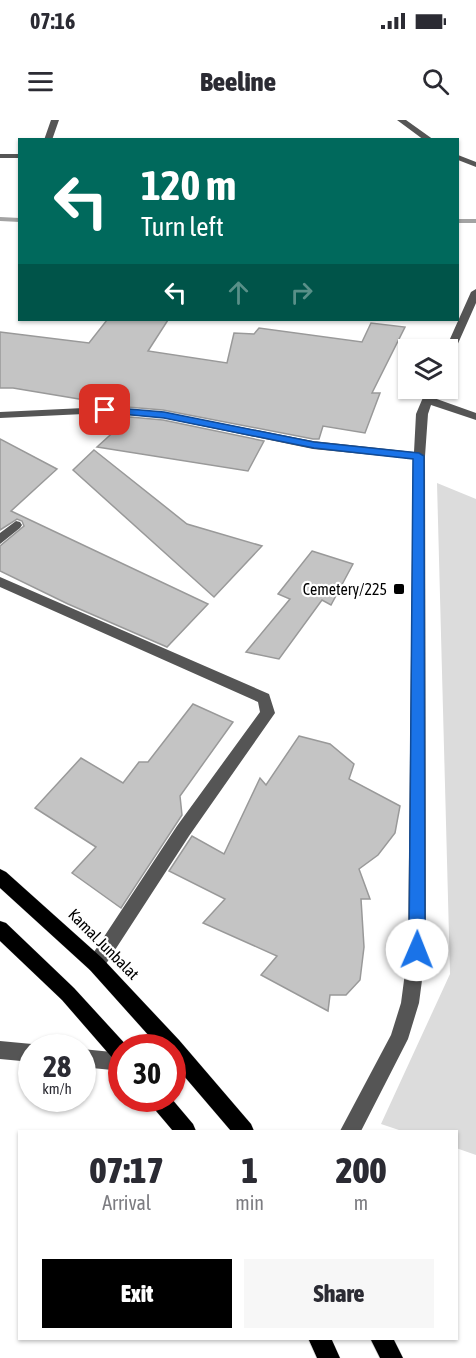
<!DOCTYPE html>
<html lang="en">
<head>
<meta charset="utf-8">
<style>
  :root { --surface:#fff; --page:#f7f7f7; --text:#2b2b33; --muted:#7c7c81; --accent:#000 }
  body { margin:0; font-family:"Asap Condensed",sans-serif; background:var(--page); color:var(--text); height:100vh; display:flex; flex-direction:column; font-size:22px; white-space:nowrap }
  * { box-sizing:border-box; margin:0 }
  p { font-size:20px; color:var(--muted) }
  .icon { flex:none; width:33px; height:33px; fill:none; stroke:currentColor; stroke-width:2; stroke-linecap:round; stroke-linejoin:round }
  .map { position:relative; flex:1; overflow:hidden }
  .drawer { position:absolute; left:18px; top:1010px; width:440px; height:210px; display:flex; flex-direction:column; background:var(--surface); border-radius:0px; box-shadow:0 2px 4px #0004 }
  .drawer>* { flex:none }
  .guide { position:absolute; left:18px; top:18px; width:441px; height:183px; border-radius:0px; box-shadow:0 2px 4px #0004; background:#00695c; color:#fff; overflow:hidden }
  .tools { position:absolute; left:398px; top:219px; display:grid; gap:12px }
  .tools a { display:grid; place-items:center; width:60px; height:60px; border-radius:0px; background:var(--surface); box-shadow:0 2px 4px #0004; font-size:30px }
  .speed { position:absolute; left:18px; top:914px; display:flex; gap:12px; font-size:30px; font-weight:700; text-align:center }
  .speed>* { display:grid; place-content:center; width:78px; height:78px; border-radius:50%; background:var(--surface); box-shadow:0 2px 4px #0004; line-height:1 }
  .speed small { font-size:15px; font-weight:400 }
  .speed .limit { border:9px solid #d22; background:#fff; color:#111 }
  .pin { position:absolute; display:grid; place-items:center; width:51px; height:51px; color:#fff; margin:-26px; border-radius:12px; box-shadow:0 3px 9px #0006 }
  .me { position:absolute; width:66px; margin:-33px; rotate:1deg; stroke-linejoin:round; filter:drop-shadow(0 0 4px #0008) }
  .turn { display:flex; align-items:center; gap:21px; height:126px; padding:0 24px; font-size:27px }
  .turn .icon { width:78px; height:78px; stroke-width:2.5 }
  .turn b { display:block; font-size:42px; line-height:51px }
  .lanes { display:flex; align-items:center; height:57px; padding:0 24px; background:#0003; justify-content:center; gap:30px; direction:ltr }
  .lanes .off { opacity:.35 }
  .eta { display:flex; justify-content:space-evenly; align-items:center; height:102px; text-align:center }
  .eta b { font-size:36px; font-weight:800; line-height:42px }
  .cta { display:flex; gap:12px; margin-top:auto; padding:12px 24px }
  .cta a { flex:1; height:69px; border-radius:0px; background:var(--accent); color:#fff; font-size:24px; font-weight:800; line-height:69px; text-align:center }
  .cta a+a { background:var(--page); color:var(--text) }
  .status { display:flex; justify-content:space-between; align-items:center; height:42px; padding:0 30px; background:var(--surface); direction:ltr }
  .status svg { height:16px; fill:currentColor }
  header { display:flex; justify-content:space-between; align-items:center; height:78px; padding:0 24px; background:var(--surface); font-size:27px; font-weight:800 }
  .map>svg:first-child { display:block }
  .green { fill:#dcdcdc }
  .lines { fill:none; stroke-linecap:round; stroke-linejoin:round }
  .stream { fill:#a3a3a3; fill-rule:evenodd }
  .building { fill:#c4c4c4; stroke:#999; stroke-width:1.5 }
  .major-casing { stroke:#dbdbdb; stroke-width:1 }
  .minor { fill:#555; fill-rule:evenodd }
  .major { fill:#000; fill-rule:evenodd }
  .route { fill:#1a73e8; stroke:#114b97; stroke-width:1.5 }
  .poi-dot { fill:#000; stroke:#fff; stroke-width:2 }
  .labels { text-anchor:middle; dominant-baseline:central; stroke-width:4.5; stroke-linejoin:round; paint-order:stroke }
  .poi-label { font-size:16px; fill:#000; stroke:#fff; text-anchor:end }
  .street-label { font-size:16px; fill:#000; stroke:#fff }
</style>
</head>
<body>
<div class="status"><b>07:16</b><svg viewBox="0 0 49 12"><path d="M0 12V9h3v3zM5 12V6h3v6zM10 12V3h3v9zM15 12V0h3v12zM26 1h20v11H26zM47 4h2v5h-2z"/></svg></div>
<header><svg class="icon" aria-label="menu" viewBox="0 0 24 24"><path d="M4 6h16M4 12h16M4 18h16"/></svg>Beeline<svg class="icon" aria-label="search" viewBox="0 0 24 24"><circle cx="10" cy="10" r="6"/><path d="M15 15l6 6"/></svg></header>
<div class="map">
<svg width="476" height="1238" viewBox="0 0 476 1238">
  <rect width="100%" height="100%" fill="#fff"/>
  <path class="green" d="M437,363L476,379V1035L456,1028V1011H402L381,1004L450,854Z"/>
  <g class="lines">
    <path class="stream" d="M0,97L20,98V102L0,101Z
      M458,99H476V103H458Z"/>
  </g>
  <path class="building" d="M107,200H168L148,231L227,243L234,213L254,214L259,208L362,222L371,203L405,207L372,273H380L365,313L323,306L319,319H313L163,290L127,287L13,268H0V212L89,223Z
    M130,297L163,300L264,321L248,351L97,327Z
    M0,319L57,349L11,391L208,484L167,527L68,484L0,451V426L24,406L22,401L17,399L0,410Z
    M94,330L187,404L262,426L214,477L73,350Z
    M312,431L353,444L331,485L322,480L279,539L246,532L290,479L278,474Z
    M193,584L233,602L180,676L182,695L121,788L72,753L96,727L35,688L81,638L123,663L139,642H148Z
    M299,616L330,624L354,644L349,659L400,686L395,713L378,735L359,749L370,779H361L364,827L360,860L346,875H330L328,891L261,855L277,836L203,803L225,779L169,751L192,716L224,734L260,658L266,665Z"/>
  <g class="lines">
    <g class="major-casing">
      <path id="major" d="M0,749L6,752L102,838L179,920L251,1004L254,1011H231L172,942V927H159L90,850L0,768Z
        M0,801L6,803L74,868L128,927H122V943L115,941L62,880L0,821Z
        M148,978H171L193,1004L196,1011H173L151,985Z
        M308,1218H331L340,1238H317Z
        M370,1218H393L403,1238H380Z"/>
    </g>
    <path class="minor" d="M51,0H59L52,20H44Z
      M397,0H406L434,20H424Z
      M0,34H20V38H0Z
      M458,35L476,42V47L458,40Z
      M476,169V183L452,237L447,240L445,230L471,172Z
      M427,268H438L434,278L476,293V300L431,285L428,294L425,336L426,830L419,883L408,919L361,1011H340L391,915L401,883L408,830L413,339L313,329L163,298L105,293L0,298V292L105,287L163,292L313,321L414,332L416,294Z
      M16,401L20,402L22,405L20,408L0,424V413Z
      M0,457L269,574L275,593L189,716L102,850L96,853L90,850L87,844L90,838L177,706L260,592L258,582L0,467Z
      M0,921L32,924L39,927H32V942L0,939Z
      M82,929L122,933V951L82,947Z"/>
    <use href="#major" class="major"/>
  </g>
  <path class="route" d="M105,287L164,292L314,322L419,333L424,336L425,830L422,835L417,838L411,835L409,830L413,339L314,328L164,298L101,292V288Z"/>
  <rect class="poi-dot" x="393" y="463" width="12" height="12" rx="3"/>
  <g class="labels">
    <g class="poi-label">
      <text x="387" y="469">Cemetery/225</text>
    </g>
    <g class="street-label">
      <text transform="translate(104 824) rotate(45)">Kamal Junbalat</text>
    </g>
  </g>
</svg>
<div class="tools">
<a><svg class="icon" aria-label="layers" viewBox="0 0 24 24"><path d="M12 4l9 5-9 5-9-5zM3 14l9 5 9-5"/></svg></a>
</div>
<div class="speed"><div>28<small>km/h</small></div><div class="limit">30</div></div>
<div class="pin" style="left:105px;top:290px;background:#d93025"><svg class="icon" aria-label="arrive" viewBox="0 0 24 24"><path d="M6 21V4h12l-3 4 3 4H6"/></svg></div>
<svg class="me" style="left:417px;top:830px" viewBox="-20 -20 40 40"><circle r="19" fill="#fff"/><path d="M0-13L10 11 0 6-10 11z" fill="#1a73e8"/></svg>
<div class="guide">
<div class="turn"><svg class="icon" aria-label="left" viewBox="0 0 24 24"><path d="M17 20v-9H6M10 6l-5 5 5 5"/></svg><div><b>120 m</b>Turn left</div></div>
<div class="lanes"><svg class="icon" aria-label="left" viewBox="0 0 24 24"><path d="M17 20v-9H6M10 6l-5 5 5 5"/></svg><svg class="icon off" aria-label="ahead" viewBox="0 0 24 24"><path d="M12 20V5M6 11l6-6 6 6"/></svg><svg class="icon off" aria-label="right" viewBox="0 0 24 24"><path d="M7 20v-9h11M14 6l5 5-5 5"/></svg></div>
</div>
<section class="drawer">
<div class="eta">
<div><b>07:17</b><p>Arrival</p></div>
<div><b>1</b><p>min</p></div>
<div><b>200</b><p>m</p></div>
</div>
<div class="cta"><a>Exit</a><a>Share</a></div>
</section>
</div>
</body>
</html>
